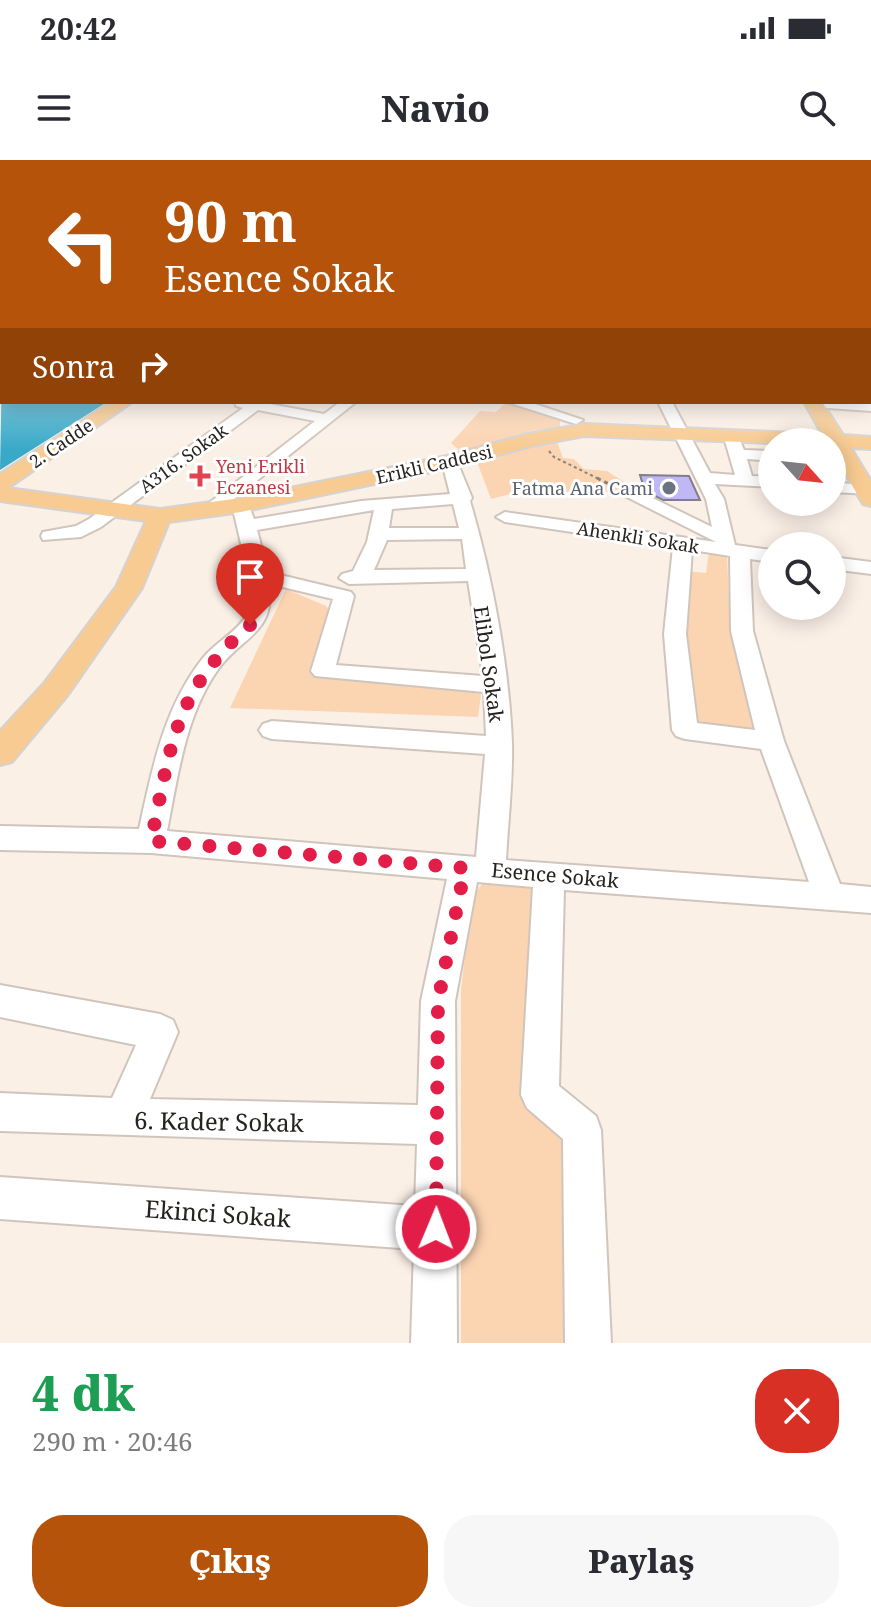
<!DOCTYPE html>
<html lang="tr">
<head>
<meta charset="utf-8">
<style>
  :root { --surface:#fff; --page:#f7f7f7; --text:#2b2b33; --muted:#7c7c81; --accent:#b45309 }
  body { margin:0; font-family:"Noto Serif",serif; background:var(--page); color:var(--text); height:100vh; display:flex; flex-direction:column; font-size:30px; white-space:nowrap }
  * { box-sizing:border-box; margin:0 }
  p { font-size:26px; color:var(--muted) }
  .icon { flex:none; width:44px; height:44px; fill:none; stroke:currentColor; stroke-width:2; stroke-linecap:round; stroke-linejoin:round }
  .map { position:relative; height:1183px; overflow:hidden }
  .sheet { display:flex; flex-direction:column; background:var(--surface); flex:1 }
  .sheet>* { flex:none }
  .hud { position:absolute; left:0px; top:0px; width:872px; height:244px; box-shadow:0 4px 20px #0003; background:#b45309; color:#fff; overflow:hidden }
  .needle { width:52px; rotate:117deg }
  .tools { position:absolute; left:758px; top:268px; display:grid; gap:16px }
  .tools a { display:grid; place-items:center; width:88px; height:88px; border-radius:50%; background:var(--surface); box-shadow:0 4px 20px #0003; font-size:40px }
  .pin { position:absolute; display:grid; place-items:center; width:68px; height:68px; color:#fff; margin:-82px -34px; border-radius:50% 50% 50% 0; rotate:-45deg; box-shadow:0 0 8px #0007 }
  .pin .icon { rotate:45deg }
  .me { position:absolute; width:88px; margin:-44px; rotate:1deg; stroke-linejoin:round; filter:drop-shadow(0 0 6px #0008) }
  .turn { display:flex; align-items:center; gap:28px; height:168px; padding:0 32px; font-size:36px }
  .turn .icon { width:104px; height:104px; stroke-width:2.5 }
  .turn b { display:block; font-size:56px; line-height:68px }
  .then { display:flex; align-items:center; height:76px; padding:0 32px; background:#0003; gap:16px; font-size:30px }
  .round { display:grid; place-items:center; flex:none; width:84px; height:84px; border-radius:32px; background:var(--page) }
  .overview { display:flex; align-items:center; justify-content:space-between; height:136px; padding:0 32px }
  h1 { font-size:48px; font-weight:800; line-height:60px; color:#1e9e55 }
  .action { display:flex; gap:16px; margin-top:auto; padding:16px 32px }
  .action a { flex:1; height:92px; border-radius:32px; background:var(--accent); color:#fff; font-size:32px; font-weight:800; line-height:92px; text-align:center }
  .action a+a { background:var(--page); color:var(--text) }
  .status { display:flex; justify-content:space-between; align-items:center; height:56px; padding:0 40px; background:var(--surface); direction:ltr }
  .status svg { height:22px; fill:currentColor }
  header { display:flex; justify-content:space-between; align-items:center; height:104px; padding:0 32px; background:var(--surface); font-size:36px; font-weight:800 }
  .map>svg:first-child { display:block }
  .green { fill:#fbd4b2 }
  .water { fill:#39a9c8 }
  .building { fill:#bfb8f5; stroke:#7f7e89; stroke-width:2 }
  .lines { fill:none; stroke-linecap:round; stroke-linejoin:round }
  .minor-casing { stroke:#d0c5bc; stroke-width:4 }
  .major-casing { stroke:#d4d3d2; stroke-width:4 }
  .path-far1 { stroke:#8b837d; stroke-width:2; stroke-dasharray:3 3; stroke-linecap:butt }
  .path { stroke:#8b837d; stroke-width:3; stroke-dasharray:4 4; stroke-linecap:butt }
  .minor { fill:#fff; fill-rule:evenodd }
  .major { fill:#f8cb92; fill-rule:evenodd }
  .route { stroke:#e11d48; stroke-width:14; stroke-dasharray:0 25.2 }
  .health-dot { fill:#e0444e; stroke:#fff; stroke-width:3 }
  .worship-dot { fill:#6b7280; stroke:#fff; stroke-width:3 }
  .labels { text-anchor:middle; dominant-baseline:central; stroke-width:6; stroke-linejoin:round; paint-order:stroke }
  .far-street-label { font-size:18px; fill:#26221f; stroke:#fff }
  .far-health-label { font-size:18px; fill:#be3a42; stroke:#fff; text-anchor:start }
  .far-worship-label { font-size:18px; fill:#5b616d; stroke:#fff; text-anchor:end }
  .street-label { font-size:20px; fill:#26221f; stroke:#fff }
  .near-street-label { font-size:24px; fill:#26221f; stroke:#fff }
</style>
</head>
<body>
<div class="status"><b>20:42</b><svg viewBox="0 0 49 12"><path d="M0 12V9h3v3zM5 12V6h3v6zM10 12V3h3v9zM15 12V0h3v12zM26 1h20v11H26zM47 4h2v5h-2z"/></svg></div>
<header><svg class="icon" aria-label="menu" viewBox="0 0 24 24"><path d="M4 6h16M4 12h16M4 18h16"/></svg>Navio<svg class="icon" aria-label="search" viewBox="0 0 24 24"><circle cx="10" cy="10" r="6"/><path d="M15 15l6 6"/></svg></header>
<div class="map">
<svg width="871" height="1183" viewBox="0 0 871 1183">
  <rect width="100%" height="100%" fill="#fbf0e6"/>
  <path class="green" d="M505,243L560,261V267L532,271L461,292L451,283L480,251L496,252Z
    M551,280L558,284L563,298L574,299L584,309L607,311L640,332H518L491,339L477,302Z
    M709,392L727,394L730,474L760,571L693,564L681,473L686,411L706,413Z
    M286,429L326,446L331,451L315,517L477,530L481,535L478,557L230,548Z
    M485,720L538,725L531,954L569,968V1183H461V830L472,737Z"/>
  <path class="water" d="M2,206V242H107L0,310Z"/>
  <path class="building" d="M640,315L689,316L700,340H663L645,331Z"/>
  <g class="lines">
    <g class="minor-casing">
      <path id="minor" d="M0,145H2V151H0Z
        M870,157H871V163H870Z
        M0,164H2V171H0Z
        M870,186H871V194H870Z
        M870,205H871V213H870Z
        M870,224H871V232H870Z
        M235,242H259L324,254L340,242H356L215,354H203L200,350L315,261L258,250L101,367L81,377L43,380L41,376L43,372L76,366L89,359L243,248L236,246Z
        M507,242H529L583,260L576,264Z
        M658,242H672L710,313L735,315L723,274L726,271H736L744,290L772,291V301L747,299L752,316L772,317V327L715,324L724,339L735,385L772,390V402L750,399L753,471L784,581L840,724L871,727V753L564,730L559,926L596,956L601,970L611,1183H565L563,979L527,948L521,935L533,727L477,722L455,841L457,1183H411L414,1089L0,1059V1017L415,1046L417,984L0,971V933L112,938L136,885L0,857V825L160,854L173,860L178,872L150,939L418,945L421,841L447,719L151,693L0,690V666L139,669C152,609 164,547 203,498C216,482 236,473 247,455L250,422L232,345L235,341H247L254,359L361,341L450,334L442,302L450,297L456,299L472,338L470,341C492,416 509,504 512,583C513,621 508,661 506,700L809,722L761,589L685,579L676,576L672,570L664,474L673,387L505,362L496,357L505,352L716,382L619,333L622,329H634L712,367L706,339ZM453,344L459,368H389L392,349ZM374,350L367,382L353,411L342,414L339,418L349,424L468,421L483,516L336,505L354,436L351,432L268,412L257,370ZM462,379L466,409L374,410L387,380ZM692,390L730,396L731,471L755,570L697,563L686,474ZM270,424L333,439L311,511L315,516L484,532L486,576L272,561L263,564L259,570L263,576L272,579L485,594L476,697L167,671C178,616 185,555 219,508C244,475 274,474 270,424Z
        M822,242L871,243V251L828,248L823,247Z
        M832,296L856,300L858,303L850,308L832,306Z
        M832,322L871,326V334L832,332Z
        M832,397L871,402V414L832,409Z"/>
    </g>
    <g class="major-casing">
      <path id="major" d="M111,242H132L8,328L160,349L241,338L447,296L528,274L584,264L822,274L804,242H822L843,275L871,277V289L851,288L871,321V346L863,344L860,339L832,291V282L772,283L584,276L531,286L450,308L241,352L169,362L142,428L67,536L12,602L0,605V571L45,522L116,427L146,361L0,341V314Z"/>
    </g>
    <path class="path-far1" d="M549,291L554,297L601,320"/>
    <path class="path" d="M597,318L615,327"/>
    <use href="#minor" class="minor"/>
    <use href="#major" class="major"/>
  </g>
  <linearGradient id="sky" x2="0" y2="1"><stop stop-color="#62b0db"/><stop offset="0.43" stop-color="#fdf8f4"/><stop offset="1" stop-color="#fdf8f4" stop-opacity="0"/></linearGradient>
  <rect width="871" height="290" fill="url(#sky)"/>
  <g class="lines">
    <path class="route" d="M250,465C173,532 171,587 151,681L465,708L438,841L436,1069"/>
  </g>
  <path class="health-dot" d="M196 304h8v8h8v8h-8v8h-8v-8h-8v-8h8z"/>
  <circle class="worship-dot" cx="669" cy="328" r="8"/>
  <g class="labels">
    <g class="far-street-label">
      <text transform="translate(61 283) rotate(-34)">2. Cadde</text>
      <text transform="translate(183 298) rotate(-36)">A316. Sokak</text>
      <text transform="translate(434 304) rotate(-13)">Erikli Caddesi</text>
      <text transform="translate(638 377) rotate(9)">Ahenkli Sokak</text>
    </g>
    <g class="far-health-label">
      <text x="216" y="306">Yeni Erikli<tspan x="216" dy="21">Eczanesi</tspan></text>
    </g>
    <g class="far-worship-label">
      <text x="653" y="328">Fatma Ana Cami</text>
    </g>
    <g class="street-label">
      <text transform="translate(489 504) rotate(82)">Elibol Sokak</text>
      <text transform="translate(555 715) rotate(5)">Esence Sokak</text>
    </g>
    <g class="near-street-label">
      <text transform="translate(219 961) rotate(1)">6. Kader Sokak</text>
      <text transform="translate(218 1053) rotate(4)">Ekinci Sokak</text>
    </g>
  </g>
</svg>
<div class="tools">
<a><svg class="needle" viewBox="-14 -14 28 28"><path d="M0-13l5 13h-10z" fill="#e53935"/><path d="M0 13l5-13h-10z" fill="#7c7c81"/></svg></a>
<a><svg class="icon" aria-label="search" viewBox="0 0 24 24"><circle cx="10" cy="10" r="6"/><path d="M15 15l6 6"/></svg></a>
</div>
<div class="pin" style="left:250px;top:465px;background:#d93025"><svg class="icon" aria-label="arrive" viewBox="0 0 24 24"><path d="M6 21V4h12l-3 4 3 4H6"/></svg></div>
<svg class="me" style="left:436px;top:1069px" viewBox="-20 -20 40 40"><circle r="17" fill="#e11d48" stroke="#fff" stroke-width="3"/><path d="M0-11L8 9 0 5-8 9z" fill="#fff"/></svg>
<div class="hud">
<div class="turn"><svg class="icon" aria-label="left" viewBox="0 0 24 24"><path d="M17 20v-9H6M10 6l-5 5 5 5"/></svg><div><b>90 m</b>Esence Sokak</div></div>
<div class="then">Sonra<svg class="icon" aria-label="right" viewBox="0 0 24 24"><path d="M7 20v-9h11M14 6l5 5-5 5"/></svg></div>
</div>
</div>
<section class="sheet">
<div class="overview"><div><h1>4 dk</h1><p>290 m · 20:46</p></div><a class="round" style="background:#d93025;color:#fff"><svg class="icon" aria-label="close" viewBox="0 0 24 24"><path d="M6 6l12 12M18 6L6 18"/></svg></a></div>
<div class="action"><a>Çıkış</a><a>Paylaş</a></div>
</section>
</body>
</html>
